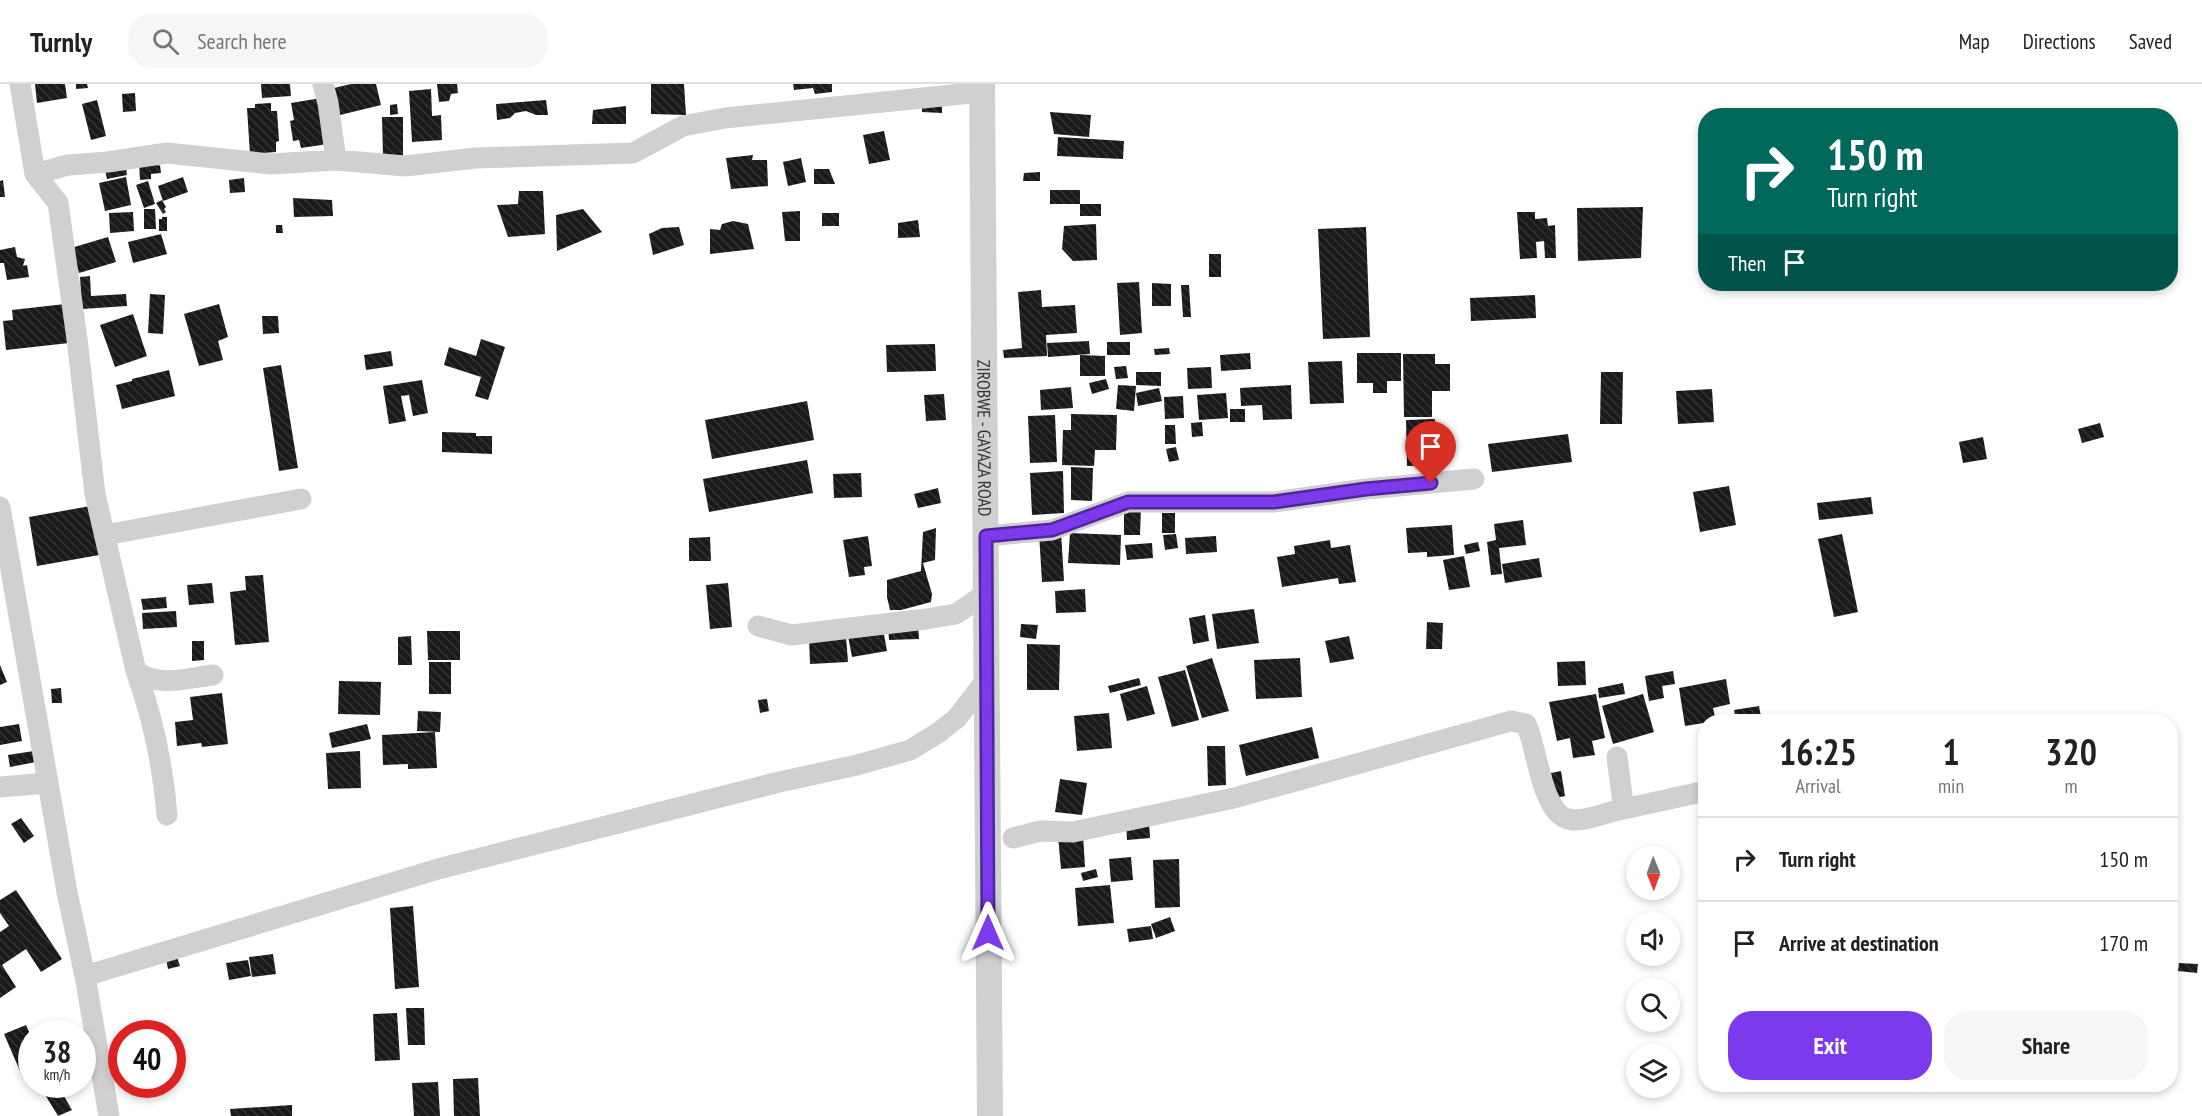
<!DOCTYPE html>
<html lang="en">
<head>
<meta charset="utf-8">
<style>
  :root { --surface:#fff; --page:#f6f6f6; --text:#222; --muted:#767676; --line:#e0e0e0; --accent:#7c3aed }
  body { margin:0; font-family:"PT Sans Narrow",sans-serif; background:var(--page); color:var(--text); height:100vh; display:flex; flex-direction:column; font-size:22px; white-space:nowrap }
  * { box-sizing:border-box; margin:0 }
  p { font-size:20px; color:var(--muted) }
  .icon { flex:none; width:33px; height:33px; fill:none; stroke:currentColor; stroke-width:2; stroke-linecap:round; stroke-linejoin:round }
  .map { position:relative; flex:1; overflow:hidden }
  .sheet { position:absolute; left:1698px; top:630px; width:480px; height:378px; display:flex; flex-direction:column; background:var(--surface); border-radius:24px; box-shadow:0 3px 9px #0003 }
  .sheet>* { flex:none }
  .guide { position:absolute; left:1698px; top:24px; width:480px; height:183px; border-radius:24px; box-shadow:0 3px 9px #0003; background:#00695c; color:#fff; overflow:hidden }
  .needle { width:39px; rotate:179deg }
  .controls { position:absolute; left:1626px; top:762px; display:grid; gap:12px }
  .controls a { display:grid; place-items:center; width:54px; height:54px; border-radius:50%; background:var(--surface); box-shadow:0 3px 9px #0003; font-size:30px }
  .speed { position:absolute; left:18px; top:936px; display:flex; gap:12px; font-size:30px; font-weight:700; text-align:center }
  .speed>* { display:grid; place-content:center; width:78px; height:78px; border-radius:50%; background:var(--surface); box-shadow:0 3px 9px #0003; line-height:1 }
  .speed small { font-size:15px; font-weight:400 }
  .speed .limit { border:9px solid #d22; background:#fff; color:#111 }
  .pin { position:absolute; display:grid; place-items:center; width:51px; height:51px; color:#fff; margin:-62px -26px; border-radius:50% 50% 50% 0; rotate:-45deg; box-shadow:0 0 6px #0007 }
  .pin .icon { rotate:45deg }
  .me { position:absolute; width:66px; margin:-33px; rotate:0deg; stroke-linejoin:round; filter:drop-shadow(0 0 4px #0008) }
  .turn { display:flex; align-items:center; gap:21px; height:126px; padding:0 30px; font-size:27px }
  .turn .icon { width:78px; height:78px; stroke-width:2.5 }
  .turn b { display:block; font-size:42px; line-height:51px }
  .then { display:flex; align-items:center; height:57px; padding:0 30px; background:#0003; gap:12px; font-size:22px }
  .eta { display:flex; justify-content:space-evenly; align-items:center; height:102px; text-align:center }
  .eta b { font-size:36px; font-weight:700; line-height:42px }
  .primary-button { display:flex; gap:12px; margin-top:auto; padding:12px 30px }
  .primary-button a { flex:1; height:69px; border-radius:24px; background:var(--accent); color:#fff; font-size:24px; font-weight:700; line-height:69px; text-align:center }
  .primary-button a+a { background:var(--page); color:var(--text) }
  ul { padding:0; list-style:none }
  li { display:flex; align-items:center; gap:18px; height:84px; padding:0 30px; border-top:2px solid var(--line) }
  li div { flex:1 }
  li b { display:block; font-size:22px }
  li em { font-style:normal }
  header { display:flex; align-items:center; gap:36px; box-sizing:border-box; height:84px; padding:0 30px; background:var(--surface); border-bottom:2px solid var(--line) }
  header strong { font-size:28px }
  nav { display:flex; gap:33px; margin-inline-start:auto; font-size:21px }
  .search { width:420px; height:54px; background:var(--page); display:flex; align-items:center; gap:15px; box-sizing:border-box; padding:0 21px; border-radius:24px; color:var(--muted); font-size:22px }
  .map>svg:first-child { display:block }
  .building { fill:url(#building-back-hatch) }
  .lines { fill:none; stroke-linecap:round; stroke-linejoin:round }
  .minor { stroke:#d0d0d0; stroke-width:21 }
  .tertiary { stroke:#d0d0d0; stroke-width:26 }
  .route-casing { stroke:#51269a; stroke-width:15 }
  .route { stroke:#7c3aed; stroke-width:10 }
  .labels { text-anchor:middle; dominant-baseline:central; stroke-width:6; stroke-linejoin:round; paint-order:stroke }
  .street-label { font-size:18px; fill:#333; stroke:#fff }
</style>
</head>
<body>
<header>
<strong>Turnly</strong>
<div class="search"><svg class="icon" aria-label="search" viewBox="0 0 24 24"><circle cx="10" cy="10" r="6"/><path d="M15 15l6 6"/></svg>Search here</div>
<nav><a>Map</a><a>Directions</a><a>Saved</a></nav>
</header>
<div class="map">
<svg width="2202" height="1032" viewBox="0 0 2202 1032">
  <defs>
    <pattern id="building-back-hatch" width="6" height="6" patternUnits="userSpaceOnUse" patternTransform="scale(1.5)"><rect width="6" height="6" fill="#1a1a1a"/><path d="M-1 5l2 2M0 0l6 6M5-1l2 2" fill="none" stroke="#333"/></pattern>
  </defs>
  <rect width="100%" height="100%" fill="#fff"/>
  <path class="building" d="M35,0H65L67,14L37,19Z
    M76,0H87L88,4L76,5Z
    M261,0H290L291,12L262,14Z
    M351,0H376L381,21L340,31L334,4Z
    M437,0H457L458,9L451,10L449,17L439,18Z
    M651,0H684L686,31L651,30Z
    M793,0H832V8L815,10L813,4L794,6Z
    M431,5L432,32L441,31L442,56L412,58L409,7Z
    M135,9L136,27L123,28L122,10Z
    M321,14L328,60L301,64L299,56L293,57L290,37L294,36L291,19Z
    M97,16L106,52L91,56L82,20Z
    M546,16L548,31H536L526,27L515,29L510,34L497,36L496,20Z
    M922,17H942V29L922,28Z
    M271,19V27H277L279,57L276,58V68L250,70L247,24H255V20Z
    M397,20L398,30L390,31V21Z
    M626,22V40H592L593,26Z
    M1050,28L1091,31L1089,53L1054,50Z
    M382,33H403V73H383Z
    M884,47L890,76L869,80L863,51Z
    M1058,53L1124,57L1123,75L1057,72Z
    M753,71L752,76H767L768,102L731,105L726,74Z
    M801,74L806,98L788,102L783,78Z
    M125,78L127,91L107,95L104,82Z
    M158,78V82L160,81L161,89L151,90V95L140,96L139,79Z
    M814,85H829L835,100H814Z
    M1040,88V97H1023L1024,89Z
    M126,93L131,121L105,127L99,99Z
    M183,93L188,108L163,117L158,102Z
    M244,94L245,108L230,109L229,96Z
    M3,96L5,113H0V97Z
    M148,97L155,120L144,124L136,101Z
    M1050,106H1080V120H1101V132H1080V120H1050Z
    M519,107H543L545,150L508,153L497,121L518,120Z
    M293,114L332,116L333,132L294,133Z
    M162,116L166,123L164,125L166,128L163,130L156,119Z
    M1643,123L1641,174L1578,177L1577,124Z
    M144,125H155L156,145H144Z
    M583,125L602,148L557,167L556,131Z
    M800,127V157H785L782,128Z
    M133,128L134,147L110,149L109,129Z
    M1517,128H1535V135L1547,134L1548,142L1555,141L1556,174H1545L1544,157L1536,158L1537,174L1520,175Z
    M822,129H839V142H822Z
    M162,133H167V147H159V135H162Z
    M918,136L920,153L898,154V139Z
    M733,137L748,140L754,165L710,170V145L720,146L722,140Z
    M1096,140L1097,176L1073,177L1062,165L1064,142Z
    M276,141H282L283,149H276Z
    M679,143L684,161L653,171L649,150L662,144Z
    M1366,143L1370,253L1323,255L1318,145Z
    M161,150L167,170L133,179L128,158Z
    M108,153L116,178L79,189L71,164Z
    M15,163L17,173L25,175L23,182L27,181L29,193L7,196L4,179H0V166Z
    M1209,170H1221V193H1209Z
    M90,192L91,212L126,210L127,222L82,225L80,193Z
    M1139,198L1142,249L1120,251L1117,199Z
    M1152,199L1171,200V222H1152Z
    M1181,201H1189L1191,233H1183Z
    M1041,206L1042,223L1075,221L1077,249L1046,251L1047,272L1004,274L1003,266L1022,264L1018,208Z
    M150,210L165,211L163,250L148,249Z
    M1535,211L1536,234L1471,237L1470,214Z
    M65,220L69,259L6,266L3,237L13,236L12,226Z
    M219,220L228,253L218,257L223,276L199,282L184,230Z
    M133,230L147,272L115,283L100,241Z
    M262,232H278L279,249L263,250Z
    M481,255L505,263L488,316L475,312L481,293L444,281L449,263L476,272Z
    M1089,257L1090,270L1048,273L1047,259Z
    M1107,258H1130V271H1107Z
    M935,260L936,287L887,288L886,261Z
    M1169,264L1170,270L1155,271L1154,265Z
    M391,267L393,282L366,286L364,271Z
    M1250,269L1251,285L1221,287L1220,271Z
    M1357,269H1401V297H1387V309H1373V299H1357Z
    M1403,270H1435V280H1450V307H1432V333H1404Z
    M1080,271L1105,272V292H1080Z
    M1342,277L1344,319L1310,320L1308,278Z
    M281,281L298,384L279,387L263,284Z
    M1126,282L1128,294L1116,295L1114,283Z
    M1211,283L1212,304L1188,305L1187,284Z
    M169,286L175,312L122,325L116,301L132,297V295Z
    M1136,288H1161V302L1136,301Z
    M1601,288H1623L1622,340H1600Z
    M1106,295L1109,305L1092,310L1089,299Z
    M422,296L428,329L413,332L409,311L401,312L406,337L389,340L383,302Z
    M1118,301L1136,302L1134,327L1116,325Z
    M1291,301L1292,335L1263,336L1262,321L1241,322L1240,304Z
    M1071,303L1073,324L1041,326L1040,306Z
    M1159,304L1162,317L1138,322L1136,309Z
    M1712,305L1714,338L1678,340L1676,307Z
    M1226,309L1228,334L1199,336L1197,311Z
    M944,310L946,336L926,337L924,311Z
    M1183,312L1184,334L1165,335L1164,313Z
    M807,317L814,356L712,375L705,336Z
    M1230,325H1245V338H1230Z
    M1071,330L1117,331L1116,366H1095L1094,382L1062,381L1063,346H1071Z
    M1055,331L1057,378L1030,379L1028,332Z
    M1435,335L1436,381L1407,382L1406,336Z
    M1202,338L1203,352L1192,353L1191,339Z
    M2100,339L2104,353L2082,359L2078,345Z
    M1165,341H1175L1176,360H1165Z
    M442,348L476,349V352H492V370L442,368Z
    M1568,350L1572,378L1492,388L1488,360Z
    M1983,353L1987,375L1963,379L1959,358Z
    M1176,363L1179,376L1169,378L1166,365Z
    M807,376L813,409L709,428L703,395Z
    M1071,383L1093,384L1092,417L1071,416Z
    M1063,387L1064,429L1032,431L1030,389Z
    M861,389L862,413L834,414L833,390Z
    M1729,402L1736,441L1700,448L1693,408Z
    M938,404L941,419L918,424L914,410Z
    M1871,413L1873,430L1819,436L1817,419Z
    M96,421L105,470L37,482L29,433Z
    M1124,424H1141L1140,451H1124Z
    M1162,429H1175V449H1162Z
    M1523,436L1526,461L1499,464L1502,490L1491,491L1487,458L1496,456L1494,440Z
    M1452,441L1454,471L1427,473V468L1408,469L1406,444Z
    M936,444L935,476L923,479L932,510L931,518L901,526H890L887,513V496L921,487L923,448Z
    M1061,448L1064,497L1042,498L1039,449Z
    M1070,449L1121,451L1120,481L1068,479Z
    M1176,450L1178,464L1165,466L1163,451Z
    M1842,450L1858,528L1834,533L1818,455Z
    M868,452L872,482L864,483L865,491L849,493L843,456Z
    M1216,452L1217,468L1186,470L1185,454Z
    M710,453L711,477H689V454Z
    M1330,456L1331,464L1350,461L1356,498L1339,500L1338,494L1282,503L1277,473L1295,470L1294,462Z
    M1478,458L1480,467L1466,470L1464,461Z
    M1152,459L1153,474L1127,476L1125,461Z
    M1464,472L1470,503L1449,506L1443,476Z
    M1539,474L1542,493L1505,499L1502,480Z
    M263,491L269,558L235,561L230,508L246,506L245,492Z
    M212,499L214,519L189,521L187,501Z
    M728,499L732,543L710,545L706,501Z
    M1085,505L1086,528L1056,529L1055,507Z
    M166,513L167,524L143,526L141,515Z
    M1254,525L1259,559L1217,565L1212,530Z
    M176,527L177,543L143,545L142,529Z
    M1205,531L1209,557L1193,560L1189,534Z
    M1427,538L1443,539L1442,565H1426Z
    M918,539L919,555L889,556L888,541Z
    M1021,540L1038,541L1036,555L1020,553Z
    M883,545L887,567L852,573L848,552Z
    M427,547H460V576H428Z
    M411,552L412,581H398V553Z
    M846,552L848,578L810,580L809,554Z
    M1349,552L1354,575L1330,579L1325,557Z
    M192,557H204V576L192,577Z
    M1027,560L1060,561L1059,606H1027Z
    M1212,574L1229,627L1202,634L1186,582Z
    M1300,574L1302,613L1256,615L1254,576Z
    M1585,577L1586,601L1558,602L1557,578Z
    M429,578H451V610H429Z
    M0,581L7,598L0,601Z
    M1185,586L1199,636L1172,643L1158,593Z
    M1673,587L1675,600L1662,602L1664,614L1649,617L1645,592Z
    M1139,594L1141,601L1110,609L1108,602Z
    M1726,595L1730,620L1713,624L1716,637L1685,642L1679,604Z
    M339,597L381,598L380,631L338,630Z
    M1623,599L1625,610L1599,614L1598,604Z
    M1147,602L1155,630L1127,637L1120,610Z
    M61,604L62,619H52L51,605Z
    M222,609L228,660L202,663L201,659L177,662L175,638L193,636L190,613Z
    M1596,610L1605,654L1592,657L1595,671L1573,674L1570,654L1557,657L1549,618Z
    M1643,610L1654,648L1613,660L1602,622Z
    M767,615L769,627L760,629L758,616Z
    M1759,622L1762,638H1736L1734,626Z
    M418,627L441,628L440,648L417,647Z
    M1109,629L1112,664L1077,667L1074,632Z
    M19,640L22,657L0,661V643Z
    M367,640L371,655L332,664L329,649Z
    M1312,643L1319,674L1246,692L1239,661Z
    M435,648L437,684L408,685V680L383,681L382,651Z
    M1207,662H1225L1226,701L1208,702Z
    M34,667L36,678L10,683L8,671Z
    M360,667L361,704L328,705L326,669Z
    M1561,687L1565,712L1555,714L1551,689Z
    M1060,695L1087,699L1082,731L1055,728Z
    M21,734L34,752L24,759L11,740Z
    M1149,737L1150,754L1127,756L1126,738Z
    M1083,750L1085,783L1061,785L1058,752Z
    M1131,773L1133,796L1111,798L1109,775Z
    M1179,775L1180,823L1155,824L1153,776Z
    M1096,785L1098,793L1083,797L1081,789Z
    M1110,801L1114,839L1078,842L1075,804Z
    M16,806L62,875L41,888L26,865L2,881L16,903L0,914V848L9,842L0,829V816Z
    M413,822L419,903L395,905L390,824Z
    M1170,833L1175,847L1156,854L1151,840Z
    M1151,842L1153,855L1129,858L1127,845Z
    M273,870L276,890L252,893L249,873Z
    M177,873L180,882L168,885L166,875Z
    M248,876L251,892L229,896L226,879Z
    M2179,879L2198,880L2197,889L2178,887Z
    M406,924H424L425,961H408Z
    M397,929L400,976L375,977L373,930Z
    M26,941L32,954V990L23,994L4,950Z
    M478,994L480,1032H454L453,995Z
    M438,998L440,1032H414L412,999Z
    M46,1000H57L72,1026L58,1032L41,1004Z
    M292,1021V1032H231L230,1025Z"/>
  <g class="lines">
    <path class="minor" d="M20,0L35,90
      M323,0L328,19L336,76
      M0,423L67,808L85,892L109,1032
      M105,451L301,415
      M986,452L1052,446L1128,418H1274L1366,405L1474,395
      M758,542L792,551L926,535L956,530L986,509
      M136,587C153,634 163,682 167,731
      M213,591C188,594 157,604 136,587L95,410L77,255L58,119L35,90L68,81L108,78L167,69L271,80L336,76L405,82L476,74L633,69L683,42L725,34L982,8
      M0,703L48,699
      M1619,726L1706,707
      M1013,754L1040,747L1073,748L1234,714L1511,637L1526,640C1537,662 1541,728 1568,735C1583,739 1604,729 1619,726L1623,719L1617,673
      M85,892L438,785L775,699L857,681L910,666L938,649L957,634L987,595"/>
    <path class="tertiary" id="s1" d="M982,0L990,1032"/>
  </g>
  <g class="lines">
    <g class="route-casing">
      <path id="route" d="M988,849L986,452L1052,446L1128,418H1274L1366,405L1431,399"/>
    </g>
    <use href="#route" class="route"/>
  </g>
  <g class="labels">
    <g class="street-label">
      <text stroke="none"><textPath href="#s1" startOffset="354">ZIROBWE - GAYAZA ROAD</textPath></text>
    </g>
  </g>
</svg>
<div class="controls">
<a><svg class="needle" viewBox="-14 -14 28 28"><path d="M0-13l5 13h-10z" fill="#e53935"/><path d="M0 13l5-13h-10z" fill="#767676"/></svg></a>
<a><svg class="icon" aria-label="sound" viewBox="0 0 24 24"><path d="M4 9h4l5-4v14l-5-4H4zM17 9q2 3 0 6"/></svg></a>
<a><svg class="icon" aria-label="search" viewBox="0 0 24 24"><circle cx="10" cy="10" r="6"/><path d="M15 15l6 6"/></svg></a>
<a><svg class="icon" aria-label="layers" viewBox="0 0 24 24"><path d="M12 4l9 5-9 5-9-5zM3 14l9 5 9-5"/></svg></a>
</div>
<div class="speed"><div>38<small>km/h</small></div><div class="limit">40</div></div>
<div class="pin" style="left:1431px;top:399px;background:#d93025"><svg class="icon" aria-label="arrive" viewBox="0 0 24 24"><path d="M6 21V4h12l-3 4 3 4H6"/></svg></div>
<svg class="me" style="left:988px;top:849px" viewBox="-20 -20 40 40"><path d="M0-17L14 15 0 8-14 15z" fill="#7c3aed" stroke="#fff" stroke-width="4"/></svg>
<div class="guide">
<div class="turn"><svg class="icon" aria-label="right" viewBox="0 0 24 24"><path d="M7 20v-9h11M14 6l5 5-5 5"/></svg><div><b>150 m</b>Turn right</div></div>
<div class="then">Then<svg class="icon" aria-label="arrive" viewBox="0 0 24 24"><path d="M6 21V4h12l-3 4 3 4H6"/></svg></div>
</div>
<section class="sheet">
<div class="eta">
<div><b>16:25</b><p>Arrival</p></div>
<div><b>1</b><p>min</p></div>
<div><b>320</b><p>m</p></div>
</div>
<ul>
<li><svg class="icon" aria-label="right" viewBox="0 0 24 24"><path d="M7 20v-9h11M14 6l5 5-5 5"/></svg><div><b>Turn right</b></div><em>150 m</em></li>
<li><svg class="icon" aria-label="arrive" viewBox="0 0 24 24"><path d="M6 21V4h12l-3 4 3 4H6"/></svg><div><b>Arrive at destination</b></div><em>170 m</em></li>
</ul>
<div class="primary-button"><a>Exit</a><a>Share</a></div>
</section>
</div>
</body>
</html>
